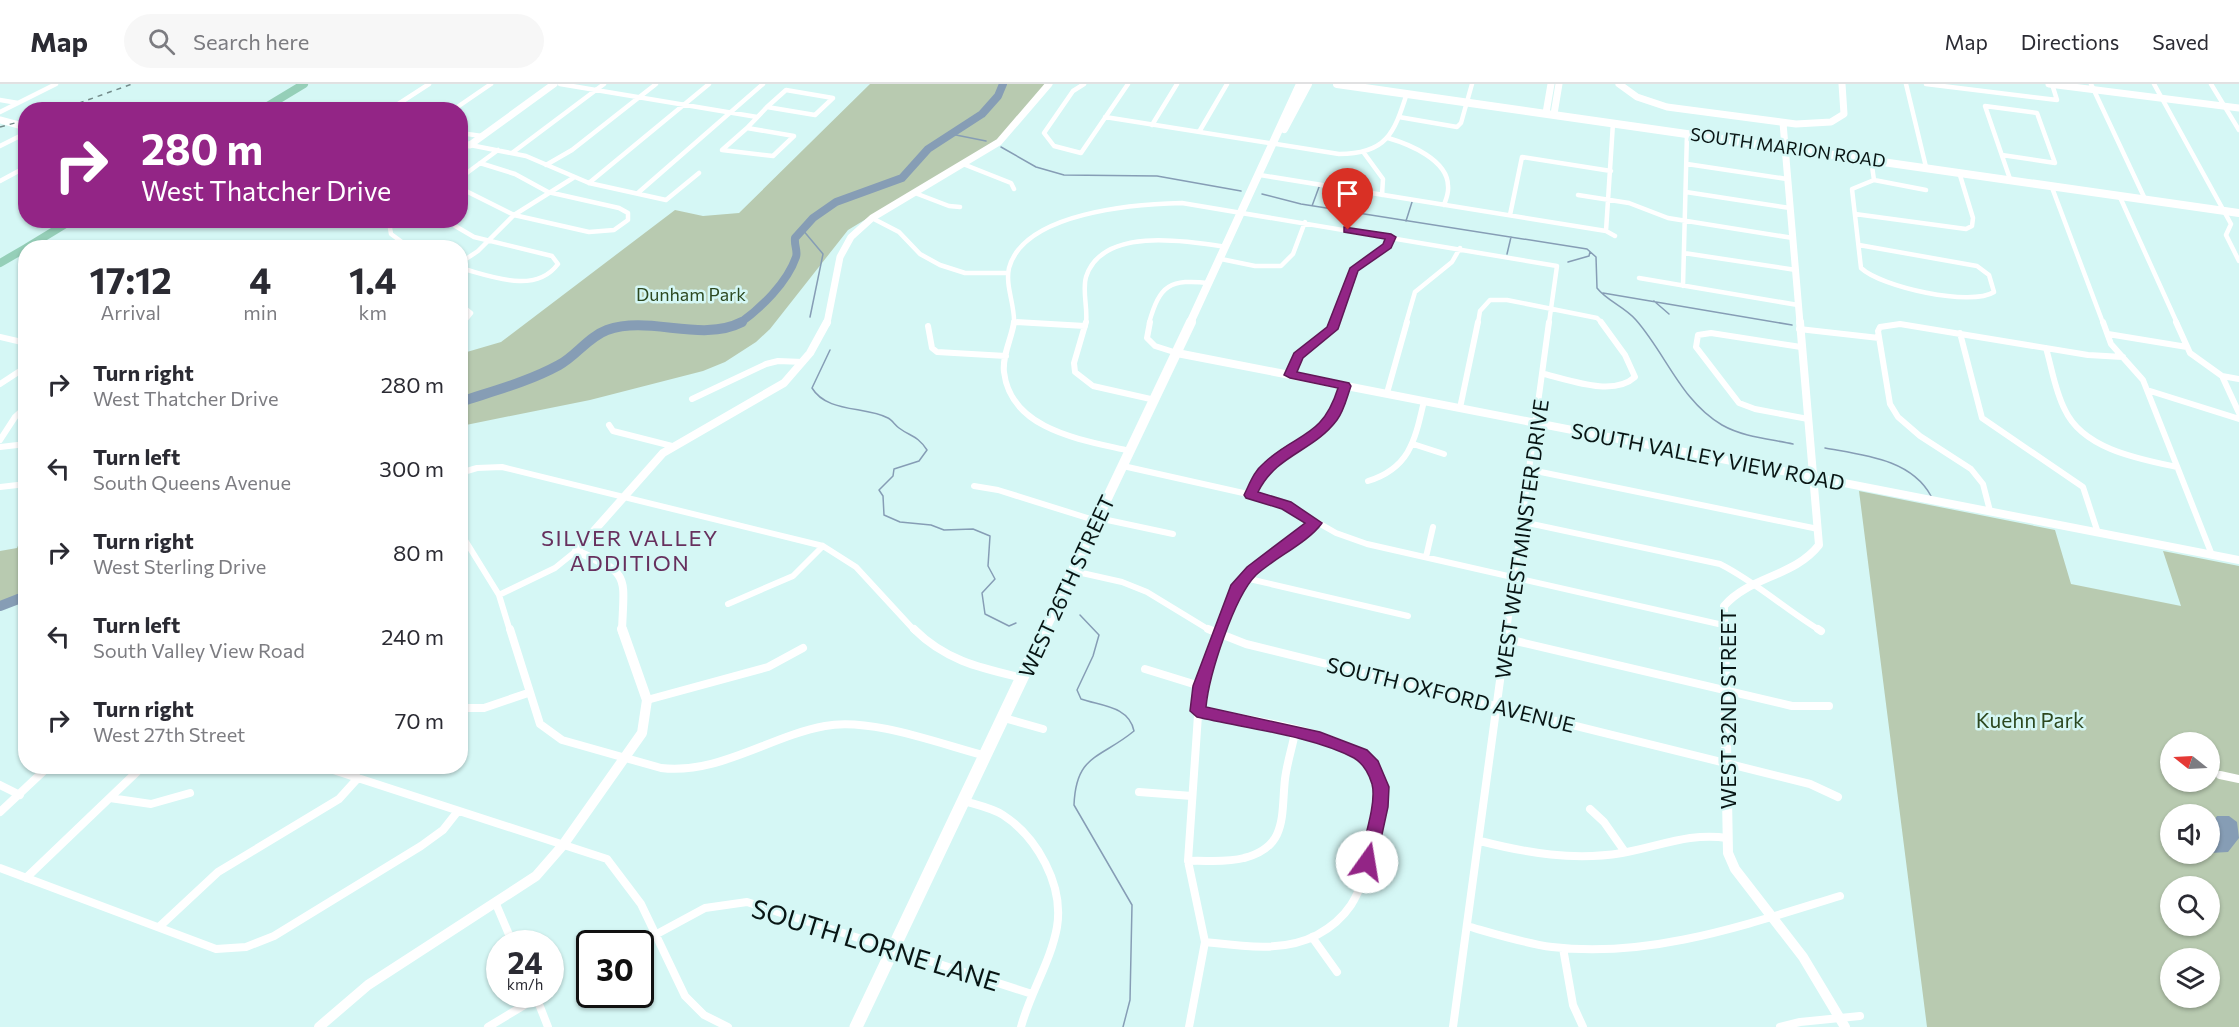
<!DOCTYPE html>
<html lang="en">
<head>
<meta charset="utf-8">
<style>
  :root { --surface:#fff; --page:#f7f7f7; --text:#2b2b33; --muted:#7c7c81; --line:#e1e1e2 }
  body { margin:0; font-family:Commissioner,sans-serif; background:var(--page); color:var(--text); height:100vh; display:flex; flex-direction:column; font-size:22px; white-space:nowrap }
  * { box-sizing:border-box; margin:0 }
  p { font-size:20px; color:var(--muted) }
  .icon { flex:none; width:33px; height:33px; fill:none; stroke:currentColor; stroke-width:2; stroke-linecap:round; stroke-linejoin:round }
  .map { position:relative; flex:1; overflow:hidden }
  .drawer { position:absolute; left:18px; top:156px; width:450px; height:534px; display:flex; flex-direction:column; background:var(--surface); border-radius:24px; box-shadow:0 2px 4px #0004 }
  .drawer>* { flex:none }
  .top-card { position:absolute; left:18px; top:18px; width:450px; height:126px; border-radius:24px; box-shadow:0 2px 4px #0004; background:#932586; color:#fff; overflow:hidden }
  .needle { width:39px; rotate:288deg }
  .fabs { position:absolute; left:2160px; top:648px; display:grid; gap:12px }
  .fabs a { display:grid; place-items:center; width:60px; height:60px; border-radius:50%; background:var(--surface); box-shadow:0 2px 4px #0004; font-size:30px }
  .speed { position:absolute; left:486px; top:846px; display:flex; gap:12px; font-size:30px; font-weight:700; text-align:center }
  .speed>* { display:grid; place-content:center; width:78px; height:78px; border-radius:50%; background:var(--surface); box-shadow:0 2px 4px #0004; line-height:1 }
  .speed small { font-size:15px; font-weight:400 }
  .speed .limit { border:3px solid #111; border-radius:9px; background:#fff; color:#111 }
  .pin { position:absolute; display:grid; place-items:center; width:51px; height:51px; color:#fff; margin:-62px -26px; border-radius:50% 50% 50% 0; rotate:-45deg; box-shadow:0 0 6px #0007 }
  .pin .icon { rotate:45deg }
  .me { position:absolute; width:66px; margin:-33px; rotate:13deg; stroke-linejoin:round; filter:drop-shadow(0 0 4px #0008) }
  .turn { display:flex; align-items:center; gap:21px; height:126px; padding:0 24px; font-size:27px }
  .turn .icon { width:78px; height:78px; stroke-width:2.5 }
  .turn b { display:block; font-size:42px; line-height:51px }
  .eta { display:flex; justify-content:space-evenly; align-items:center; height:102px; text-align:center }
  .eta b { font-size:36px; font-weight:700; line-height:42px }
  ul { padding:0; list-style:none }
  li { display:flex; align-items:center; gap:18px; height:84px; padding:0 24px }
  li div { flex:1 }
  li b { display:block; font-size:22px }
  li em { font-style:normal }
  header { display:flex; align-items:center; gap:36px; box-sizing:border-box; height:84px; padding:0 30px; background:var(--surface); border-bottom:2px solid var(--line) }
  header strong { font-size:28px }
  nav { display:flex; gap:33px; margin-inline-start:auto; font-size:21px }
  .search { width:420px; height:54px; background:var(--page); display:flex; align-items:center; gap:15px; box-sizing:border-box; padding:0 21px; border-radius:33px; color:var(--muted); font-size:22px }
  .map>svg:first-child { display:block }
  .green { fill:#b8cab0; fill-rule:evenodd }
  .water { fill:#869db5 }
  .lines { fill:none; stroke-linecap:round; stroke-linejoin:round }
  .stream { stroke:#869db5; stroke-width:1.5 }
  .river-far1 { stroke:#869db5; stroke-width:8 }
  .river { stroke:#869db5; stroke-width:10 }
  .minor-far2 { stroke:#fff; stroke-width:4.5 }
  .minor-far1 { stroke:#fff; stroke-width:6 }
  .minor { stroke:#fff; stroke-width:8 }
  .tertiary-far2 { stroke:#fff; stroke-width:7 }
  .tertiary-far1 { stroke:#fff; stroke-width:8 }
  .tertiary { stroke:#fff; stroke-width:10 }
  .secondary-far2 { stroke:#fff; stroke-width:8 }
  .secondary-far1 { stroke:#fff; stroke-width:10 }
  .secondary { stroke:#fff; stroke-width:13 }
  .primary { stroke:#95cfb8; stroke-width:8 }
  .rail { stroke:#738b8a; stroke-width:1.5; stroke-dasharray:5 5; stroke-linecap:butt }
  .route { fill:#932586; stroke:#601857; stroke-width:1.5 }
  .labels { text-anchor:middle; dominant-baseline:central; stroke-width:5; stroke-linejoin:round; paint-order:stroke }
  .far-street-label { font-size:18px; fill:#081514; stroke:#d5f7f5 }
  .far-park-label { font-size:18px; fill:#2c481f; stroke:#d5f7f5 }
  .street-label { font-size:21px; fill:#081514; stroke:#d5f7f5 }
  .park-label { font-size:21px; fill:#2c481f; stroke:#d5f7f5 }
  .neighbourhood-label { font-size:22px; letter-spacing:1.5px; fill:#67305e; stroke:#d5f7f5 }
  .near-street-label { font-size:26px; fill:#081514; stroke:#d5f7f5 }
</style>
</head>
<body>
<header>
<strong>Map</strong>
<div class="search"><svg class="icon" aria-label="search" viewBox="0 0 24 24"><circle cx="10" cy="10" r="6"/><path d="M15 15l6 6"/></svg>Search here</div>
<nav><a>Map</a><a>Directions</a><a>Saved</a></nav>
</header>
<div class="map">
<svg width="2239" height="943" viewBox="0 0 2239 943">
  <rect width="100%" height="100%" fill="#d5f7f5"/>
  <path class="green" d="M870,0H1045L1005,51L848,146L770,245L756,258L725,278L703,287L590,316L461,342L460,270L501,258L675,126L703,132L739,129Z
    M1859,407L2055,446L2071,500L2181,522L2163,467L2239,482V943H1927ZM2170,658H2210V698H2170ZM2170,730H2210V770H2170ZM2170,802H2210V842H2170ZM2170,874H2210V914H2170Z
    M25,445V512L0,522V467L17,464Z"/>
  <path class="water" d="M2217,732H2229L2237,738L2239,754L2228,768L2210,769V742Z"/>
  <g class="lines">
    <path class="stream" d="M951,50L986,57
      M1001,63L1036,83L1064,91L1157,92L1241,107
      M1262,110L1301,120L1587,165L1596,173L1597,204C1607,217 1625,223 1636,236C1666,270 1681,317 1722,341C1743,353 1770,355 1793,360
      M1312,122L1319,103
      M1406,137L1412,118
      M802,145L823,170L810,233
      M1507,170L1511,153
      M1568,178L1589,172L1590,168
      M1603,209L1792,241
      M1654,217L1669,230
      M830,266L812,304C827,329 865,322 888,334C892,336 895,341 899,344C911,353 917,351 927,366L919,377L894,385L893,392L879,406L883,412L884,431L900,438L931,441L944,446L973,445L990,452L988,482L995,495L982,509L985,530L1009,542L1016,539
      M1825,364C1863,371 1911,375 1931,412
      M1080,531L1099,551L1093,572L1077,606L1081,615C1101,622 1129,622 1134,647C1100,675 1076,670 1074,721L1132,821L1130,916L1123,943"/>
    <path class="river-far1" d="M740,239C761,224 787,199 796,173C798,167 794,161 795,154L813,134L836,118L902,94L928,65L982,30L998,12L1003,0"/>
    <path class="river" d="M460,318C493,307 528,298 559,281C576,272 588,253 607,246C650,231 701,259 742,238
      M0,522L26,512"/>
    <path class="minor-far2" d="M560,0L757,33
      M1084,0L1073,7L1044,49L1054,62L1081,69L1128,0
      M1906,0L1926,83
      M1926,0L2057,16L2052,0
      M2091,0L2145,115
      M2154,0L2231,140L2226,151L2239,177
      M2211,0L2239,46
      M786,6L833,14L815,31L767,23Z
      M0,16L18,19
      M389,26L429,0
      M453,26L491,0
      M0,28L56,0
      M1105,33L1339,70C1386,70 1394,50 1407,9
      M1399,33L1457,43L1461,39L1472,0
      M1613,39L1606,147L1615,152
      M1152,41L1177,0
      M747,44L767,23
      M747,44L794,52L773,72L722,66Z
      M1199,48L1227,0
      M460,49L482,52
      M1388,54C1409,60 1448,76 1448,102C1449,109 1446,115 1444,121
      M470,61L526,72L589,99L666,116L699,89
      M0,62L26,49
      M512,69L604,0
      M1364,69L1383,95L1382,111
      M2002,71L2055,79L2037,29L1985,22L2010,95
      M963,80L1011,99L1014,105
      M1687,80L1787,95
      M546,81L572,66L656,0
      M1260,91L1606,147
      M460,94L498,66
      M1874,96L1926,106
      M0,97L26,83
      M589,99L709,0
      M2051,101L2103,239
      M460,104L514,131L589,148L614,146L628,136V129L619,124L548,108L515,90L480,79
      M639,108L763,0
      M1686,108L1790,124
      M915,109L949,122L960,123
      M1578,111L1629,119L1668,134L1793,154
      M2119,111L2177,239
      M1855,130L1966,145L1972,142L1973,134L1959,88
      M1510,131L1522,73L1611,87
      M872,134L899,148L920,170L940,181L965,189H1008
      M396,136L390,144L391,150L410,164
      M445,136L474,153L552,172L558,180C535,211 491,192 460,184
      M1859,161L1977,182L1989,191L1994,208C1971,223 1881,203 1861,184L1852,105L1874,96L1871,75
      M1684,169L1796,186
      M1221,175L1255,182H1281L1293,170L1305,138
      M460,179L478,167L514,131L573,94
      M1639,194L1798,221
      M1683,202L1687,49
      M460,220L471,229L463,239
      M1014,238L1034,239
      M1014,239C1015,221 1005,202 1009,184C1024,128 1136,120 1182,119L1557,182
      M1086,239C1088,224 1082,207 1086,193C1102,142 1188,157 1226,163
      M1149,239C1160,200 1170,195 1210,199
      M1334,239L1353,186L1387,162L1391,153
      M1406,239L1415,208L1452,178L1460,164
      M1478,239L1480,227L1490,216H1507L1597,234L1602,239
      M1549,239L1557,182"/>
    <path class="minor-far1" d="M1014,238L1085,242
      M1014,238C1012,254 1002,271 1004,288C1011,347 1084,356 1130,367
      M1086,238L1074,279L1075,288L1093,302L1155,316
      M1150,238L1147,254L1155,262L1177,269
      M2103,238L2111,260L2143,296L2212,471
      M2176,238L2190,269L2222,292L2239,329
      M928,242L932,264L937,268L1006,272
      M460,243L464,238
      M1799,245L1879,254
      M1960,249L1982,334L2083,403L2098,449
      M2108,250L2187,263
      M0,253L26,259
      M1801,263L1711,249L1698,251L1696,263L1739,319L1755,325L1808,335
      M2046,264C2052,285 2055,307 2065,326C2083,365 2139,375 2177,383
      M1544,290C1570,296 1613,313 1635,293L1625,271L1601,238
      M1290,291L1298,272L1332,245L1335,238
      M2222,292L2239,295
      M0,300L26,283
      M2147,306L2239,335
      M1387,309L1407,238
      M692,315L766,280L778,277L803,278
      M1460,324L1478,238
      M609,341L613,347L672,362
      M0,356L15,333L26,323
      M1413,360L1444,370
      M0,363L26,360
      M1123,382L1270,415L1287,421L1336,449L1367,460L1723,541
      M1531,386L1818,445
      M460,389L477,384L502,383L823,462L856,483L915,547
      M1368,397C1410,384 1415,356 1424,317
      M974,402L998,406L1097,437
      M0,403L26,400
      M1251,411L1267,385L1328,340L1345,302
      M1990,427L1983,400L1971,385L1920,352L1898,333L1890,320L1878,247L1880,243L1900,240L2088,271L2123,273
      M1098,434L1173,450
      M1523,438L1720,480C1756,498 1786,526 1821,547
      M460,448L499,511L510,547
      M1426,473L1433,443
      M1073,487L1122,498L1147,508L1211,547
      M1245,494L1408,532
      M499,511L555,484L576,467
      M728,520L793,492L823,462
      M1220,547L1236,504L1252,487L1315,439
      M1507,547L1549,238"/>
    <path class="minor" d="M510,545L540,640L562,656L661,684C718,691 770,652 825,642C870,633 940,660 986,672
      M914,545C946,577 981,584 1023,594
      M1208,545L1246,560L1810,700L1838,713
      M1818,545L1821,547
      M1507,555L1792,622H1829
      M1145,585L1200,602
      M647,616L768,583L803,564
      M460,624H484L528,609
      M1197,627C1241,634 1334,646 1367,675C1397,700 1369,793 1351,821C1343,833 1330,844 1317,851C1283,869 1241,862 1205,858
      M1004,634L1043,645
      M321,682L607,775L641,820L685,912L704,931L728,943
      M2220,691L2239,695
      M0,701L20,711
      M1139,708L1192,712
      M110,714L151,720L190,709
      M964,717C977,721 992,724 1003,731C1037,753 1064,801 1057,843C1051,877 1030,909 1021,943
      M1590,725L1604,738L1625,768
      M0,728L49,682
      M1480,757C1527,769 1574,777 1622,769C1658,763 1690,748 1727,754
      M1188,777C1206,776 1226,779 1244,774C1288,763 1281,731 1285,695C1287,679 1292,664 1295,649
      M0,784L216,865L246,863L274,852L421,762L443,746L458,727
      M26,794L143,682
      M496,820L513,860
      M1467,842C1495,850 1523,859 1552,863C1650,875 1748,840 1840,812
      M159,843L218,788L339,715L358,694
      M655,851L705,824L747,818L1032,910
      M1312,853L1337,888
      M1563,864L1573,921L1583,943
      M535,910L548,943
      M488,943L536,914
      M1189,943L1205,858L1188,777L1200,602L1221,545
      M1453,943L1507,545
      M1780,943L1800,938L1860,932"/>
    <path class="tertiary-far2" d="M1619,0L1637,13L1667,23L1796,40L1831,38L1844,30L1842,0
      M2049,0L2239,24
      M1546,29L1551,0
      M1554,30L1559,0
      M0,36L26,43
      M1783,39L1800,239
      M460,60L470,61L554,0
      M827,239L840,173L851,153L872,134L999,58L1049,0"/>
    <path class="tertiary-far1" d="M1177,269L2239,476
      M622,547C624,490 631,490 576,467L663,369L784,299L810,269L827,238
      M1724,547V522C1750,492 1794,493 1819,461L1800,238"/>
    <path class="tertiary" d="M1724,545L1728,769L1735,785L1803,873L1845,943
      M319,943L368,901L536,792L563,761L642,649L647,616L622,545"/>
    <path class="secondary-far2" d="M1337,0L2239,129
      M1284,45L1308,0
      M1190,239L1300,0"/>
    <path class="secondary-far1" d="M1044,547L1191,238"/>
    <path class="secondary" d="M856,943L1045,545"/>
    <path class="primary" d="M261,26L304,0
      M26,164L72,136
      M0,179L26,164"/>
    <path class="rail" d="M60,26L132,0
      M0,43L26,36"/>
  </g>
  <path class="route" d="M1344,143L1391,150L1396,153L1391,164L1358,187L1338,245L1303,274L1297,288L1349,299L1351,302C1347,313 1344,327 1337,336C1313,368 1277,370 1258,408L1291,418L1322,439C1308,459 1274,474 1256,491C1234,513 1209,591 1206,623L1320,648L1367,666L1378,677L1389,703L1388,723L1376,778L1373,783L1367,785L1361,783L1359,778C1363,758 1377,719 1372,700C1369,690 1364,680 1354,674C1313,652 1244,644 1197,633L1190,627L1193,602L1231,501L1247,483L1305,439L1282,425L1246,414L1244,411C1250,399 1254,387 1264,379C1297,348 1322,355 1338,304L1290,294L1284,291L1294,269L1327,243L1350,184L1383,160L1385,155L1344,148Z"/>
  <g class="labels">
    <g class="far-street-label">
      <text transform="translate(1788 63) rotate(8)">SOUTH MARION ROAD</text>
    </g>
    <g class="far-park-label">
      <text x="691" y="210">Dunham Park</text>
    </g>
    <g class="street-label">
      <text transform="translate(1708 372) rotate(11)">SOUTH VALLEY VIEW ROAD</text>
      <text transform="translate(1521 455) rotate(-82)">WEST WESTMINSTER DRIVE</text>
      <text transform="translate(1066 502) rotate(-65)">WEST 26TH STREET</text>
      <text transform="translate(1451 610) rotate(14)">SOUTH OXFORD AVENUE</text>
      <text transform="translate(1727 625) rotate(-90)">WEST 32ND STREET</text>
    </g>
    <g class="park-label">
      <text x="2030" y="635">Kuehn Park</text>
    </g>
    <g class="neighbourhood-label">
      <text x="630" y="453">SILVER VALLEY<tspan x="630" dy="25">ADDITION</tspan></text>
    </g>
    <g class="near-street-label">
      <text transform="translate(876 860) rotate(17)">SOUTH LORNE LANE</text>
    </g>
  </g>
</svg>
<div class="fabs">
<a><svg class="needle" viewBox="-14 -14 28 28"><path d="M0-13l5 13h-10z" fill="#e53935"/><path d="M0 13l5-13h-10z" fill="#7c7c81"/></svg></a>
<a><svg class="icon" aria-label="sound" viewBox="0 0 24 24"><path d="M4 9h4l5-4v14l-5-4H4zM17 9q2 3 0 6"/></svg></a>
<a><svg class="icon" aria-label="search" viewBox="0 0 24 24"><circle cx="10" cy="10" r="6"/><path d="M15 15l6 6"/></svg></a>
<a><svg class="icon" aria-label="layers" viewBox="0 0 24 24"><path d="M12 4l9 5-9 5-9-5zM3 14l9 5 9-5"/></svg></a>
</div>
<div class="speed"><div>24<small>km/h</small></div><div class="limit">30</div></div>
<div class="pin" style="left:1348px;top:146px;background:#d93025"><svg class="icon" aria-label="arrive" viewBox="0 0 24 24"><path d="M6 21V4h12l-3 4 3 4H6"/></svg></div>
<svg class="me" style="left:1367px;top:778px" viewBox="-20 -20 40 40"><circle r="19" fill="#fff"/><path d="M0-13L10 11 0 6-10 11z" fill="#932586"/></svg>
<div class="top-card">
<div class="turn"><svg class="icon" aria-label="right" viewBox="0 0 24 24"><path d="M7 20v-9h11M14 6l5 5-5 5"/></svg><div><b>280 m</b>West Thatcher Drive</div></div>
</div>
<section class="drawer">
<div class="eta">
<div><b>17:12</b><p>Arrival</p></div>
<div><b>4</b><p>min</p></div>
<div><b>1.4</b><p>km</p></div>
</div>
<ul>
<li><svg class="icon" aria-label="right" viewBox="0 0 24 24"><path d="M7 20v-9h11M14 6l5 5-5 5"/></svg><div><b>Turn right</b><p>West Thatcher Drive</p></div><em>280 m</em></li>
<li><svg class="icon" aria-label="left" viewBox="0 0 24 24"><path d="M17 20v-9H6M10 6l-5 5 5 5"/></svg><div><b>Turn left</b><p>South Queens Avenue</p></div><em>300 m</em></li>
<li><svg class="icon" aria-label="right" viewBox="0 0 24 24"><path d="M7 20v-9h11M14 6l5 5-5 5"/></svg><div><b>Turn right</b><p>West Sterling Drive</p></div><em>80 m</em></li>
<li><svg class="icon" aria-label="left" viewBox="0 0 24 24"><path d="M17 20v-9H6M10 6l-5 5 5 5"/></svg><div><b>Turn left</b><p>South Valley View Road</p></div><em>240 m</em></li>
<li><svg class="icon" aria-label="right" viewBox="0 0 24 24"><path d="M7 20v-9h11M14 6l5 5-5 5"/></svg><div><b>Turn right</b><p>West 27th Street</p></div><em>70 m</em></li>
</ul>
</section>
</div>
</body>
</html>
